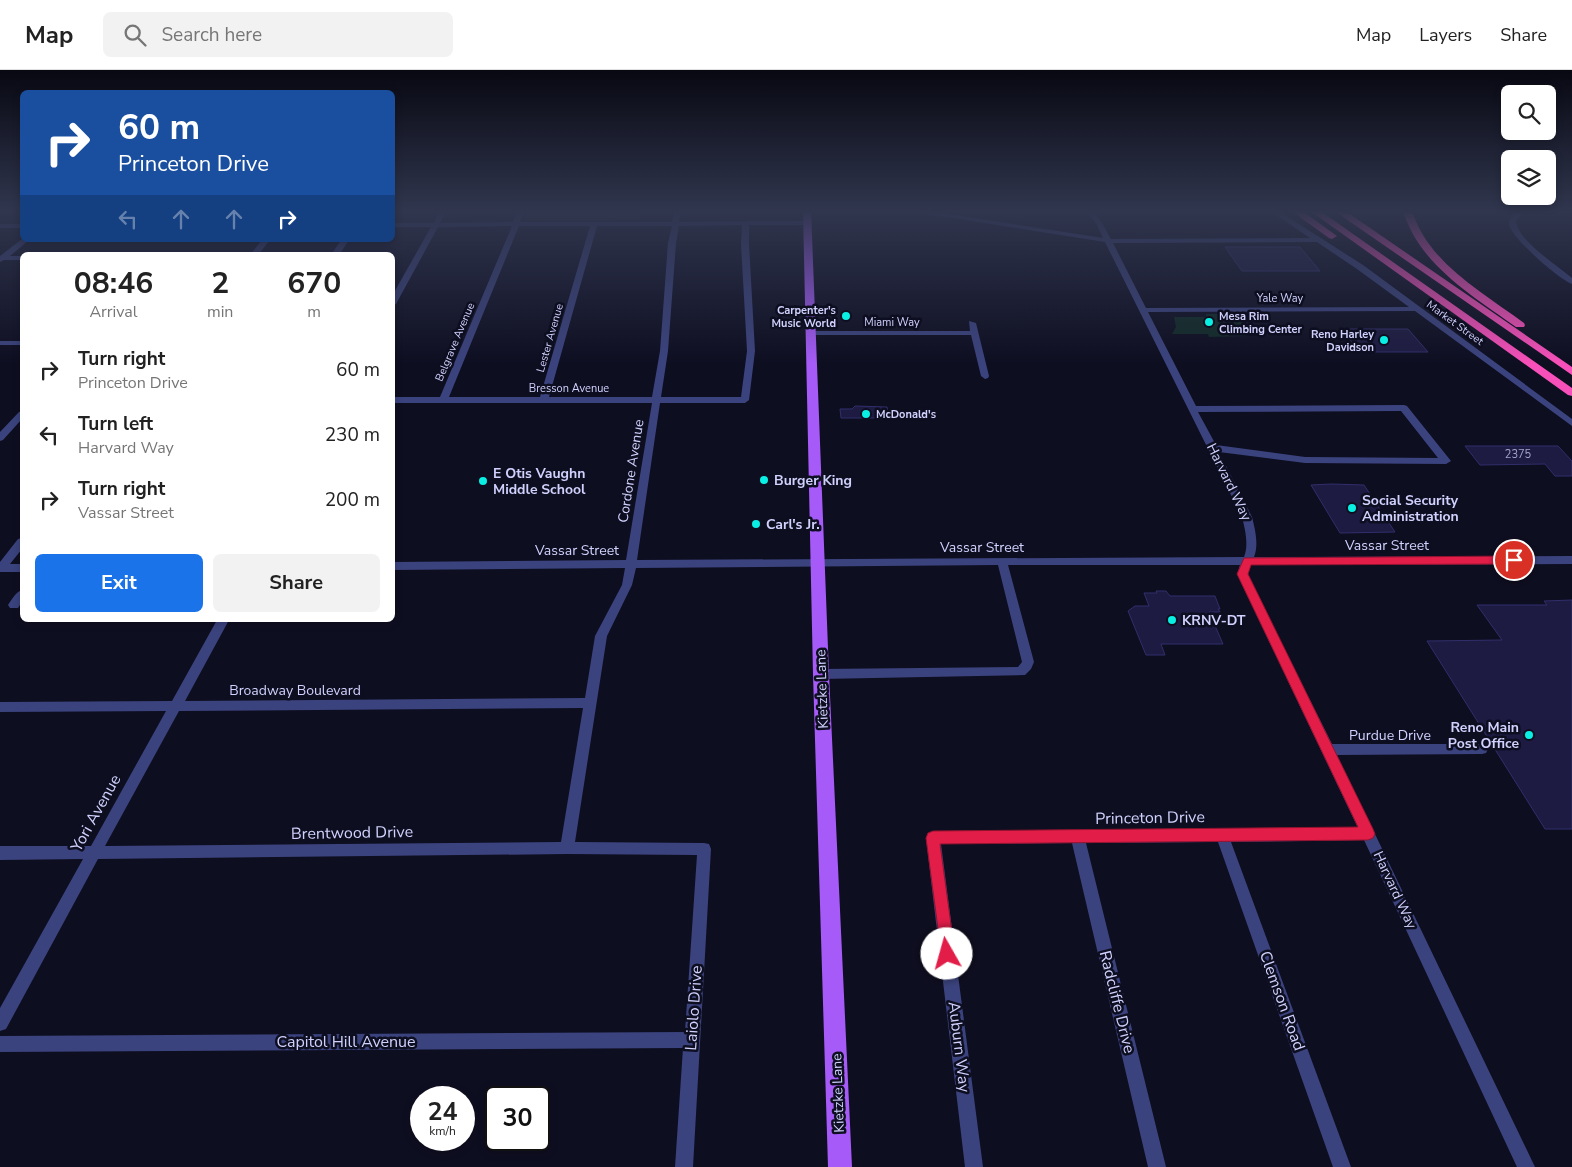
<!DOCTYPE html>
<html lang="en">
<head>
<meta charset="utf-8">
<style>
  :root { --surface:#fff; --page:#f2f2f2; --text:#222; --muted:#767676; --line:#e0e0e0; --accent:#1a73e8 }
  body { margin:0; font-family:"Nunito Sans",sans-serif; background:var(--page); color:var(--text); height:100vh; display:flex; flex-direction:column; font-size:19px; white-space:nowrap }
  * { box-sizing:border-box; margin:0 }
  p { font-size:16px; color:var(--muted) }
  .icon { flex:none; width:28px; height:28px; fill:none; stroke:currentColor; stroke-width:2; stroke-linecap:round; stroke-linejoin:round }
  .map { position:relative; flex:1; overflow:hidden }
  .side { position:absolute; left:20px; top:182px; width:375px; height:370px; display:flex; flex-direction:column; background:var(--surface); border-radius:8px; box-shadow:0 2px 8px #0003 }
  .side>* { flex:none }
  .guide { position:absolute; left:20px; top:20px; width:375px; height:152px; border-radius:8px; box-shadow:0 2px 8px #0003; background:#1a4fa0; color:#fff; overflow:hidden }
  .tools { position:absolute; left:1501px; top:15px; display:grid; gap:10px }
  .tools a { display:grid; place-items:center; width:55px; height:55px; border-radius:8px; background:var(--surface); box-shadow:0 2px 8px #0003; font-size:25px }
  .speed { position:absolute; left:410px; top:1016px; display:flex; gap:10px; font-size:25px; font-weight:700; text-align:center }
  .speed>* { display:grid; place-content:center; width:65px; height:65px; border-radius:50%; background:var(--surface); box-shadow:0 2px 8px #0003; line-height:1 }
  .speed small { font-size:12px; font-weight:400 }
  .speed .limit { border:2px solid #111; border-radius:8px; background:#fff; color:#111 }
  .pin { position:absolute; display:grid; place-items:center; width:42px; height:42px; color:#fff; margin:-21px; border:2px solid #fff; border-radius:50%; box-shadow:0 1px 5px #0007 }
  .me { position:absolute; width:55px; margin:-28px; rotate:353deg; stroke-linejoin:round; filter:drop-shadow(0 0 4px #0008) }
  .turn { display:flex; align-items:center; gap:18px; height:105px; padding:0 15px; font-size:22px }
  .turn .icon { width:65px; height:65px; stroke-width:2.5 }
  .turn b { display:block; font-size:35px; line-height:42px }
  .lanes { display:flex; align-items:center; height:48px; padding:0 15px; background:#0003; justify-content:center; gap:25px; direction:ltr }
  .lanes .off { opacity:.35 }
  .eta { display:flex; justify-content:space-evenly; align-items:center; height:85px; text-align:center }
  .eta b { font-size:30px; font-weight:700; line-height:35px }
  .cta { display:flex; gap:10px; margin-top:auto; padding:10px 15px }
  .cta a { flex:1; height:58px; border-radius:8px; background:var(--accent); color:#fff; font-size:20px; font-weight:700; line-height:58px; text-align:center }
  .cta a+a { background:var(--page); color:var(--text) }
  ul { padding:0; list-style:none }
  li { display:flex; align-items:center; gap:15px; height:65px; padding:0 15px }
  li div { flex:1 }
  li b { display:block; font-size:19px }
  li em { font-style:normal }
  header { display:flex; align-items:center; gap:30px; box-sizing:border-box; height:70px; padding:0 25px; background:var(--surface); border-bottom:1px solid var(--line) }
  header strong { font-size:24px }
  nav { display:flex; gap:28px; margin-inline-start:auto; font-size:18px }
  .search { width:350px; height:45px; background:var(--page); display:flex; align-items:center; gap:12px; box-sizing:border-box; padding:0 18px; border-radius:8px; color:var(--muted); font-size:19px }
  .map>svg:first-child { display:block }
  .green { fill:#112a26 }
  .building { fill:#1d1b41; stroke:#312e6c }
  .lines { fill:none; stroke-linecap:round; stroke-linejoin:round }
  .minor { fill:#3b437e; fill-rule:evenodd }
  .major { fill:#a65bf8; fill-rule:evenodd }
  .highway { fill:#f850ba; fill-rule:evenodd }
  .route { fill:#e11d48; stroke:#92132f }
  .poi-dot { fill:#0aefe3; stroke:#0e0e21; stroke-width:2 }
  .labels { text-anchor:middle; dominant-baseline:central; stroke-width:5; stroke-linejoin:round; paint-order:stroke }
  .far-street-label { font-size:11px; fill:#d0d1fd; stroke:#0e0e21 }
  .far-poi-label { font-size:11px; font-weight:bold; fill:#d0d1fd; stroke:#0e0e21; text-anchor:end }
  .number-label { font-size:11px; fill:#a3a4ce }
  .street-label { font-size:14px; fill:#d0d1fd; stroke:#0e0e21 }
  .poi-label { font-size:14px; font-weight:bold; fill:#d0d1fd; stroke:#0e0e21; text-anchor:start }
  .near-street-label { font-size:16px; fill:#d0d1fd; stroke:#0e0e21 }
</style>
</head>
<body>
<header>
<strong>Map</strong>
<div class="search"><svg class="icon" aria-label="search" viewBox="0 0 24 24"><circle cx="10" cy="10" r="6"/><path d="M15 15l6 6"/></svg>Search here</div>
<nav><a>Map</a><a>Layers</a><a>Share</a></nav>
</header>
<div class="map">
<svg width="1572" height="1097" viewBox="0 0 1572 1097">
  <rect width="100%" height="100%" fill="#0e0e21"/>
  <path class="green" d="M528,140H641L639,150L534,151L525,150Z
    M1206,244H1242L1246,266L1209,267L1208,264H1172L1176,257L1174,247H1206Z"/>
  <path class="building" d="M1225,177H1300L1320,201H1242Z
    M1342,259H1408L1428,282H1359Z
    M855,336L887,337L889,348H841L840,339H852Z
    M1465,376H1558L1572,391V406H1555L1545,394L1480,395Z
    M1331,414L1364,415L1395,462L1340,463L1311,415Z
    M1156,521H1166L1170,526H1215L1220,539H1218L1220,542H1209L1223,574H1161L1165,585H1146L1128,541L1135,536H1149L1144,523H1157Z
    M1572,530V759H1545L1427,571L1502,570L1477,535H1547L1544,531Z"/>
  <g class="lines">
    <path class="minor" d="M440,140H447L440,153L513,152L518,140H525L520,152H672L675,140H681L679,152L807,151L810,153L807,155H749V174L755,281L749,330L745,333H660L637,490L1244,487C1249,475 1245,459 1242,447L1105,172L903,140H922L1103,168L1096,153L1086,140H1093L1102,153L1111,169L1310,168L1269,140H1277L1363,195L1572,349V356L1415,241L1148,242L1196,336L1404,335L1407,336L1451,391L1446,394L1305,393L1219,382L1252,447C1255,459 1259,475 1254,487L1572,486V494L1251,495L1247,504L1332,674H1482L1486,675L1488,679L1486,683L1482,684L1337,685L1535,1097H1517L1364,770L1231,772L1351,1097H1333L1218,772L1086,773L1166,1097H1148L1072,773L941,774L983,1097H965L926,768L928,763L933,762L1358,758L1237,504L1240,495H1008L1034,592L1031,599L1025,605L821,609L817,607L815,604L817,601L821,599L1018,597L1022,592L998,495L636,498L632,515L607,566L575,772L704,773L709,774L711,779L693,1097H675L683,978L0,982V966L685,962L697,785L567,784L98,789L6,959L0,961V938L83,789L0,790V776H91L166,641L0,642V632L172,631L217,550H229L185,631L585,628L595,566L622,515L625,498L392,500V492L626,490L652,333H392V327H440L512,156L438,157L396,234L392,236V226L431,157H392V153H434ZM742,155L741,174L747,281L741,327H661L668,281L676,173L679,156ZM519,156H590L540,327H449ZM597,156H672L668,173L660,281L652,327H549ZM1317,172L1357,199L1409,237L1146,238L1113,173ZM1401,341L1438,388L1305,387L1216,375L1198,342ZM583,638L561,772L105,776L179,641Z
      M1517,140H1525L1516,151C1517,170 1558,196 1572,208V214C1559,209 1511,168 1509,154C1509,148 1513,144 1517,140Z
      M0,154H22V158H0Z
      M22,169V170H29L10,186H22V190H4L0,192V186Z
      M262,170H270L258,185H250Z
      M341,170H349L339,185H331Z
      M969,251L976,253L989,306L988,308L985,309L981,306L971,265H811L807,263L811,261H970Z
      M0,271H22V275H0Z
      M22,341V349L3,370L0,371V362L19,342Z
      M22,468V479L10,494H22V502H0V492L18,469Z
      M22,520V532L18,538H10L8,535C12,529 16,522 22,520Z"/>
    <path class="major" d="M803,140H811L829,604L852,1097H828L813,604Z"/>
    <path class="highway" d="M1290,140H1301L1337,166L1332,169L1329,168Z
      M1309,140H1319L1572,318V326L1568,325Z
      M1333,140H1344L1572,297V305Z
      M1403,140H1412C1427,192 1482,222 1524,253L1525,255L1524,257H1516C1473,226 1418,194 1403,140Z"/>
  </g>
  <linearGradient id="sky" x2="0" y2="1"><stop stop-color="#080812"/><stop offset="0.48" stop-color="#30364e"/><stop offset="1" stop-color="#30364e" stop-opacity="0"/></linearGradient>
  <rect width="1572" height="294" fill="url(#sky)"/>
  <path class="route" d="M1514,486L1519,490L1514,494L1251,495L1248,504L1373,759L1375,764L1373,768L1368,770L940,774L955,884L953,889L947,892L942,889L926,768L928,763L933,761L1358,757L1237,504L1244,488Z"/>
  <g class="poi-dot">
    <circle cx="846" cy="246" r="5"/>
    <circle cx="1209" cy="252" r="5"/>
    <circle cx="1384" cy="270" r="5"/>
    <circle cx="866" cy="344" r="5"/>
    <circle cx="764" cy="410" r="5"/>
    <circle cx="483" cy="411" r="5"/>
    <circle cx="1352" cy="438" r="5"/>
    <circle cx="756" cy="454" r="5"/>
    <circle cx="1172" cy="550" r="5"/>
    <circle cx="1529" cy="665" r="5"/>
  </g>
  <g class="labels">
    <g class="far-street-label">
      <text x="1280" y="228">Yale Way</text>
      <text x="892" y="252">Miami Way</text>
      <text transform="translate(1455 253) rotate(36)">Market Street</text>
      <text transform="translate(550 268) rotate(-74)">Lester Avenue</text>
      <text transform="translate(455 272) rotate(-67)">Belgrave Avenue</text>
      <text x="569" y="318">Bresson Avenue</text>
    </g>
    <g class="far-poi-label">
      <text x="836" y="240">Carpenter's<tspan x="836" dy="13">Music World</tspan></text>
      <text x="1219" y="246" text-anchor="start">Mesa Rim<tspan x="1219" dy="13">Climbing Center</tspan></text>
      <text x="1374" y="264">Reno Harley<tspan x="1374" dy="13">Davidson</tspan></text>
      <text x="876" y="344" text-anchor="start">McDonald's</text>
    </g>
    <g class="number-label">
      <text x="1518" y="384">2375</text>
    </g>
    <g class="street-label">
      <text transform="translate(631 401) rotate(-81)">Cordone Avenue</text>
      <text transform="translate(1229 412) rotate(64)">Harvard Way</text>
      <text x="1387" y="475">Vassar Street</text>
      <text x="982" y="477">Vassar Street</text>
      <text x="577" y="480">Vassar Street</text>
      <text transform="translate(822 619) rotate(-92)">Kietzke Lane</text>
      <text x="295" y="620">Broadway Boulevard</text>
      <text x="1390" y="665">Purdue Drive</text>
      <text transform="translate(1395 820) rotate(65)">Harvard Way</text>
      <text transform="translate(838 1023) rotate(-92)">Kietzke Lane</text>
    </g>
    <g class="poi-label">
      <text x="493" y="403">E Otis Vaughn<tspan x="493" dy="16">Middle School</tspan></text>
      <text x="774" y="410">Burger King</text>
      <text x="1362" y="430">Social Security<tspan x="1362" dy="16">Administration</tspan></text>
      <text x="766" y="454">Carl's Jr.</text>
      <text x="1182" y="550">KRNV-DT</text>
      <text x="1519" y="657" text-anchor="end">Reno Main<tspan x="1519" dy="16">Post Office</tspan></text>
    </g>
    <g class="near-street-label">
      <text transform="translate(96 743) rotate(-61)">Yori Avenue</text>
      <text transform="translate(1150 748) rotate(-1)">Princeton Drive</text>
      <text transform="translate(352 763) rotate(-1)">Brentwood Drive</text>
      <text transform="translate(1282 931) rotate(70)">Clemson Road</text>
      <text transform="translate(1117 932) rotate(76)">Radcliffe Drive</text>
      <text transform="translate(694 938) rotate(-86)">Laiolo Drive</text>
      <text x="346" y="972">Capitol Hill Avenue</text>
      <text transform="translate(959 977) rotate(83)">Auburn Way</text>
    </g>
  </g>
</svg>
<div class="tools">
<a><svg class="icon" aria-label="search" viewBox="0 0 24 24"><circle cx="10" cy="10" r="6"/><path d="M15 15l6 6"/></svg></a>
<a><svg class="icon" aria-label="layers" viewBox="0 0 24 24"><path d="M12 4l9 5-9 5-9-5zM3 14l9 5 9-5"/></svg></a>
</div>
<div class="speed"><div>24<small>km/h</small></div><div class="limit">30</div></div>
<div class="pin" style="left:1514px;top:490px;background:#d93025"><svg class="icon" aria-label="arrive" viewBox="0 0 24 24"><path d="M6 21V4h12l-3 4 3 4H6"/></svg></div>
<svg class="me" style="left:947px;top:884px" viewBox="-20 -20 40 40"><circle r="19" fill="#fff"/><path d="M0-13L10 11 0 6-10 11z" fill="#e11d48"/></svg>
<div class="guide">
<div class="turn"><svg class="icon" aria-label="right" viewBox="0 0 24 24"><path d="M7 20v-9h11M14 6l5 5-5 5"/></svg><div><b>60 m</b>Princeton Drive</div></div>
<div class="lanes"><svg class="icon off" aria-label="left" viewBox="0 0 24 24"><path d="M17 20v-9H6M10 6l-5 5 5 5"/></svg><svg class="icon off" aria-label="ahead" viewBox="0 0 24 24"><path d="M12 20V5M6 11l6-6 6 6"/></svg><svg class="icon off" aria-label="ahead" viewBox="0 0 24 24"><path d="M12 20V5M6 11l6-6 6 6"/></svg><svg class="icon" aria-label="right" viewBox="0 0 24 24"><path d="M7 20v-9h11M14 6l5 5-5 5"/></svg></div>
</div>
<section class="side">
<div class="eta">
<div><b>08:46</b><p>Arrival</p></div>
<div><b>2</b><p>min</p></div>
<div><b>670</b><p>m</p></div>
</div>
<ul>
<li><svg class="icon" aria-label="right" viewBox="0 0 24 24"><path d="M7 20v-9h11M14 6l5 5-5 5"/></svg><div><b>Turn right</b><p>Princeton Drive</p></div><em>60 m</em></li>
<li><svg class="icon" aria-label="left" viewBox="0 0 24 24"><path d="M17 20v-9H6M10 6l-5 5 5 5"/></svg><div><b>Turn left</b><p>Harvard Way</p></div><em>230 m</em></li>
<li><svg class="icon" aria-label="right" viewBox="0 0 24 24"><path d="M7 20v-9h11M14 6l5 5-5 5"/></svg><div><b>Turn right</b><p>Vassar Street</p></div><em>200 m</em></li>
</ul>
<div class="cta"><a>Exit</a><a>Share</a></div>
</section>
</div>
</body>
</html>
